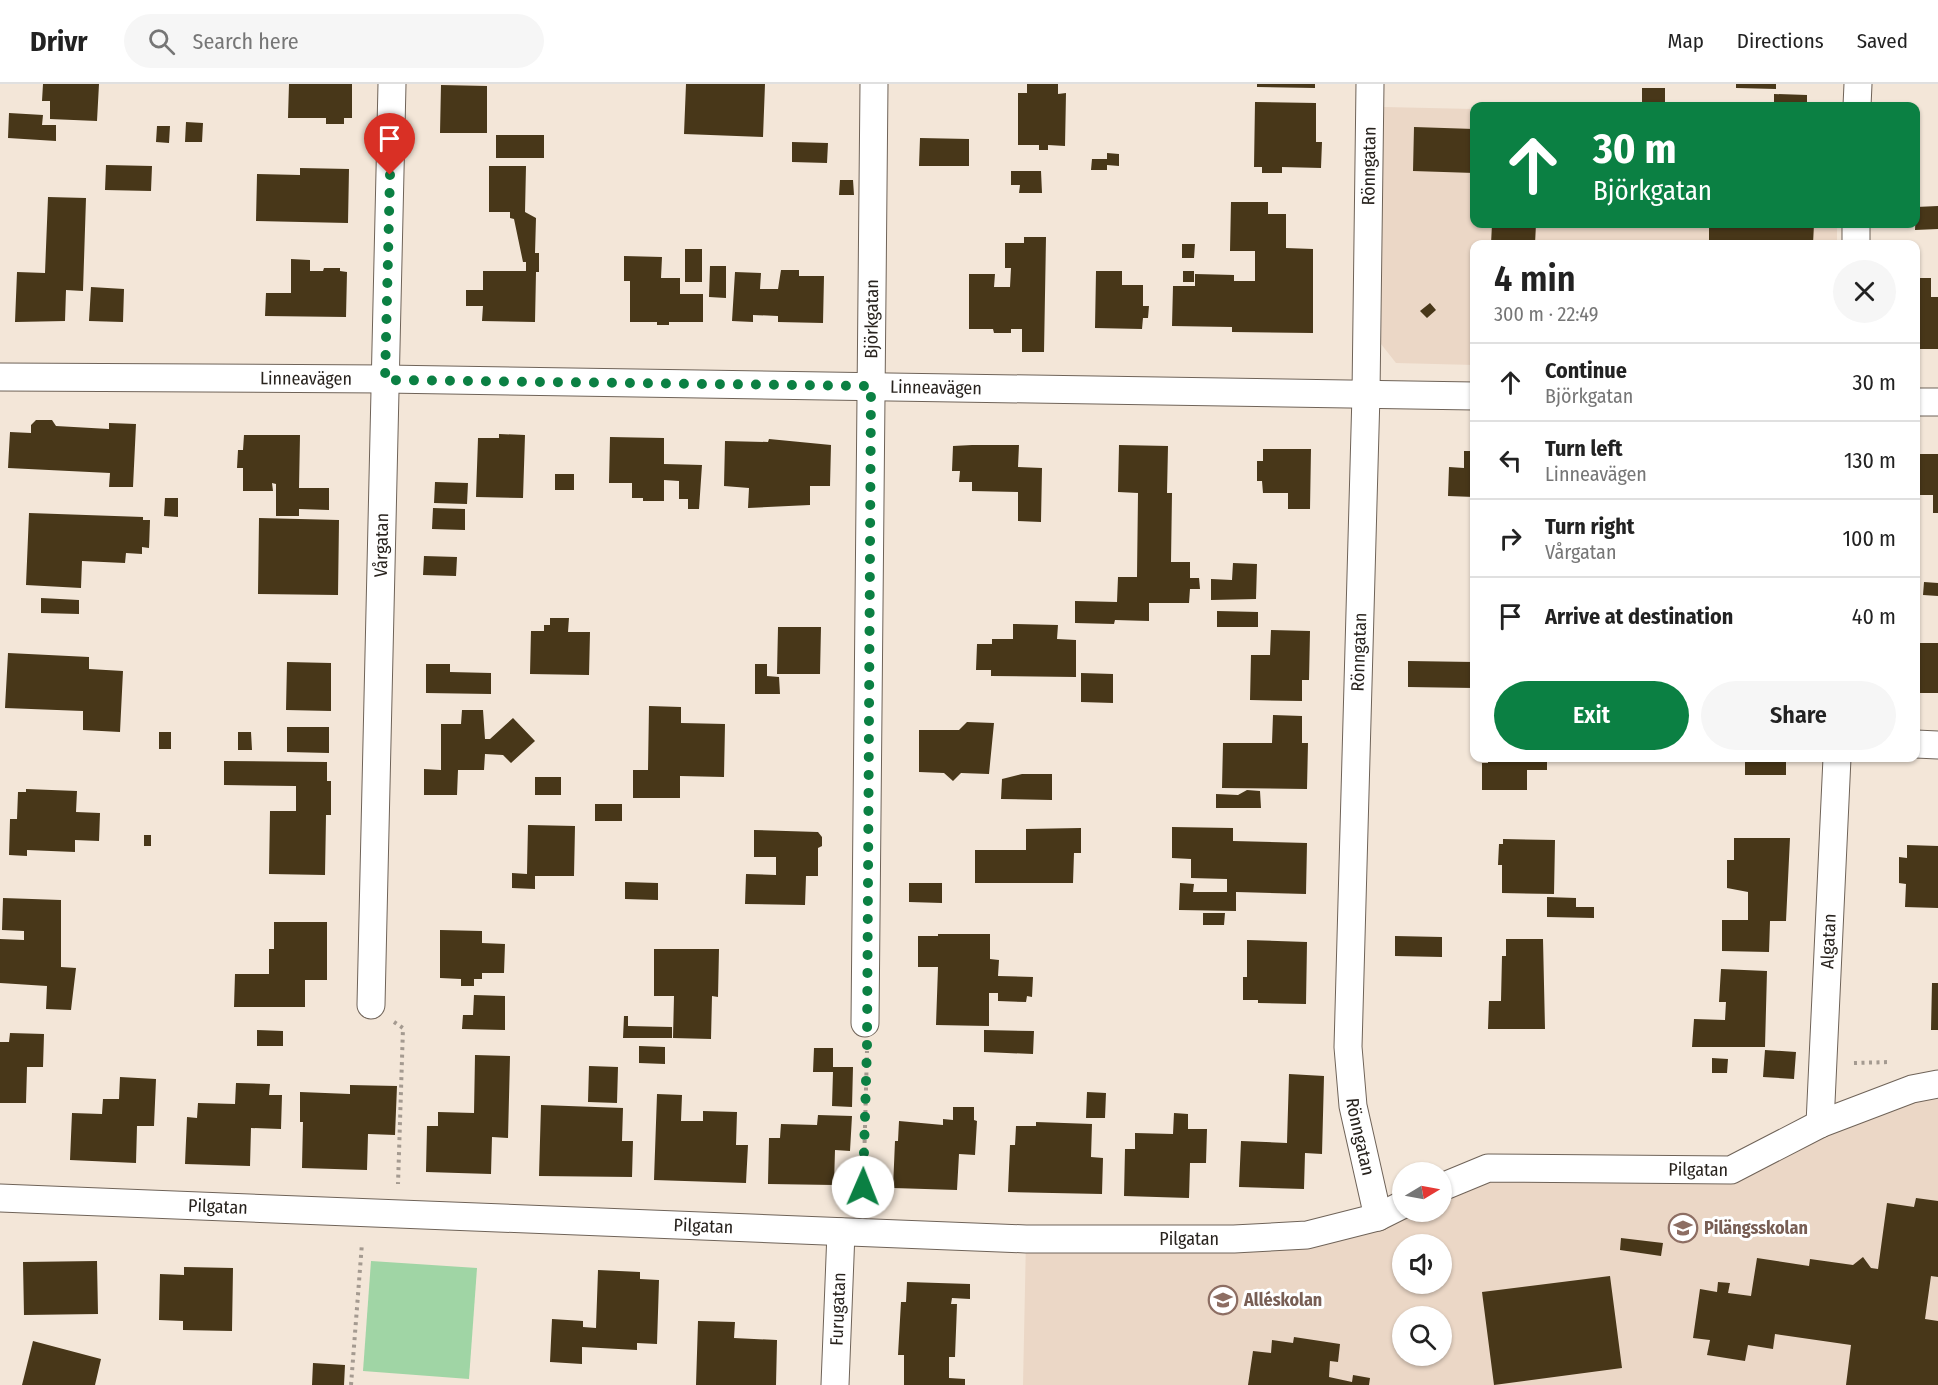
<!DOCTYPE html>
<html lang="en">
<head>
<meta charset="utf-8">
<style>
  :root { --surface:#fff; --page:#f6f6f6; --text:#222; --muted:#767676; --line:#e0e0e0; --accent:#0b8043 }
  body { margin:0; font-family:"Fira Sans Condensed",sans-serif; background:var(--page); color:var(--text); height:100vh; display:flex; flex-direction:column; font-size:22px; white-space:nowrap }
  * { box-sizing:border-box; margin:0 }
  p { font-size:20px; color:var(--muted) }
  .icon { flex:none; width:33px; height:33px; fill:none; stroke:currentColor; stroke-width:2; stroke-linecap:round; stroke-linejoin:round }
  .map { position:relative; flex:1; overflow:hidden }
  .side { position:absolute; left:1470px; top:156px; width:450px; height:522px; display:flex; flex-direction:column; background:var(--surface); border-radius:12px; box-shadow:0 2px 4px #0004 }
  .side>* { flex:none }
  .top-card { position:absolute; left:1470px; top:18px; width:450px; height:126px; border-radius:12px; box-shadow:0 2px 4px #0004; background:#0b8043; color:#fff; overflow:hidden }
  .needle { width:39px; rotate:80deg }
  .fabs { position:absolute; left:1392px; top:1078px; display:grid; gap:12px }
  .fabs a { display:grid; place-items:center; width:60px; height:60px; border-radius:50%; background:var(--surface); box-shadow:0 2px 4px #0004; font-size:30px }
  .pin { position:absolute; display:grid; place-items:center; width:51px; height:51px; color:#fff; margin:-62px -26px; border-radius:50% 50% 50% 0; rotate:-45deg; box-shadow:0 0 6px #0007 }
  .pin .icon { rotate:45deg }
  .me { position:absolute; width:66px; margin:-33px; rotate:1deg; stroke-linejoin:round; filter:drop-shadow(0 0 4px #0008) }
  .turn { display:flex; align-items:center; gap:21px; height:126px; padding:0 24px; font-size:27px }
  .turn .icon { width:78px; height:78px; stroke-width:2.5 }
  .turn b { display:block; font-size:42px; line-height:51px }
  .round { display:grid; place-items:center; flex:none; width:63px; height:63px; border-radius:32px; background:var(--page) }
  .head { display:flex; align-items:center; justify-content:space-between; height:102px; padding:0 24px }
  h1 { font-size:36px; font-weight:600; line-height:45px }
  .primary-button { display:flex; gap:12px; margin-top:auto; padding:12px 24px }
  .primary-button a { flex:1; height:69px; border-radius:36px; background:var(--accent); color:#fff; font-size:24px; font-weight:600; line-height:69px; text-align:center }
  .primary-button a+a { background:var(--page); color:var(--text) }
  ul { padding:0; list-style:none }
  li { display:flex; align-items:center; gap:18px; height:78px; padding:0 24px; border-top:2px solid var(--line) }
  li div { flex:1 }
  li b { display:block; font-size:22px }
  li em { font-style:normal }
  header { display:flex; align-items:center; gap:36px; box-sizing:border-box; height:84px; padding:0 30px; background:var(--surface); border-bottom:2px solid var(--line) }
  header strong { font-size:28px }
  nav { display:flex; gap:33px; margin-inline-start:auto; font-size:21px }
  .search { width:420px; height:54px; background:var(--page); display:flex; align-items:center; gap:15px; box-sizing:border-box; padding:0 21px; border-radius:33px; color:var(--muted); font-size:22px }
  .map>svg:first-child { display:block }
  .built { fill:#ebd7c6; fill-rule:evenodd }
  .green { fill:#a0d5a5 }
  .building { fill:#483719 }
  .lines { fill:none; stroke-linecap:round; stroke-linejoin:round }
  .street-casing { stroke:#6f6358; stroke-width:29 }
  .path { stroke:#a49a90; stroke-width:4; stroke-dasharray:3 4.5; stroke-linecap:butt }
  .street { stroke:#fff; stroke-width:27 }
  .route { stroke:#0b8043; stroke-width:10; stroke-dasharray:0 18 }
  .labels { text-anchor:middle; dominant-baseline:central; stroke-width:6; stroke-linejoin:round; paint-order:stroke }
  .street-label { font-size:18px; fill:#28231e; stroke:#fff }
  .education-label { font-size:18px; font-weight:bold; fill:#785e54; stroke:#fff; text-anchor:start }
</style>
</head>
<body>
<header>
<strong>Drivr</strong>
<div class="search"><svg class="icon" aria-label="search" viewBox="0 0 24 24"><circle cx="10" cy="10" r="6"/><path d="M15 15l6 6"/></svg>Search here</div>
<nav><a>Map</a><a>Directions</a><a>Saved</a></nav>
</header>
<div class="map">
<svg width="1938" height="1301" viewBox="0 0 1938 1301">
  <rect width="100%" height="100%" fill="#f3e6d8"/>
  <path class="built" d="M1384,23L1474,25V140H1837V160H1474V281L1396,279L1381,260Z
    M1938,1000V1301H1023L1026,1155H1234L1402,1128H1442V1103L1488,1084L1731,1086ZM1402,1161H1442V1200H1402ZM1402,1233H1442V1272H1402Z"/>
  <path class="green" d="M371,1177L477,1184L469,1295L363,1287Z"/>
  <path class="building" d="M43,0H99L97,37L50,35V17H42Z
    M289,0H352V34H344V40H326V34H288Z
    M686,0H765L763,53L684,50Z
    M1027,0H1058V10L1066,9L1065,62L1048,61V66H1039V61H1018V9H1027Z
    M1257,0H1315V4L1257,3Z
    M1736,0H1776V5L1736,4Z
    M441,1L487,2V49H440Z
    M1642,4H1665V20H1642Z
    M1774,10L1807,11V22H1774Z
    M1255,18L1316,19V58H1322L1321,84L1282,83V89H1262V83H1254Z
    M9,29L43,31L42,41H56V57L8,54Z
    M186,38L203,39L202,58H185Z
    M157,42H170L169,59L156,58Z
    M1414,43L1474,45V89L1413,87Z
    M496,51H544V74H496Z
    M920,54L969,55V82H919Z
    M792,58L828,59L827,79L792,78Z
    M1107,69L1119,70V82L1107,81V86H1091L1092,75H1107Z
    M106,81L152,82L151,107L105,106Z
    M489,82H526L525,128L536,134L535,169H539V188H536L535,238L482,237L483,222H466V206H483V187H526V178H523L514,135L510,134V128H489Z
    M300,84L349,85L348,139L256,137L257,90L300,91Z
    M1011,87H1041L1042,109H1019L1020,101H1011Z
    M840,96H853L854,111H839Z
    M48,113L86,114L83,207L66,206L65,237L15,238L17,188L45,189Z
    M1231,118H1268V130H1286V164L1313,165V249L1232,248V243L1172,242L1173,202H1195V190L1234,191V197H1255V167H1230Z
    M1938,122V145L1915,146L1916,123Z
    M1492,140H1536L1535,160H1491Z
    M1709,140H1814L1813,160H1709Z
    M1024,153H1046L1044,268H1022V245H1011V249H994L993,245H969V190H995L994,203H1010L1011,184H1005V159H1024Z
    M1182,160H1195L1194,174H1182Z
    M685,165H702V198H685Z
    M624,172L662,173L661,194H680V210H703V238H669V241H657V238H630V197H624Z
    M291,175L310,176V187H323L324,184H340V187L347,188L346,233L265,232L266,209H291Z
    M710,182H726V214L709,213Z
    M781,186H799V192H824L823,239L778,238V232L753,231V238L732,237L735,188L761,189L760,205H778Z
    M1096,187H1122V201H1143V222H1149L1148,234H1143L1142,245L1095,244Z
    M1183,187H1194V198H1183Z
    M1916,194H1931V213H1938V265H1916Z
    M91,203L124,205L123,238L89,237Z
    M1430,219L1436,226L1427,234L1420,227Z
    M36,336H52L56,342L109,345V339L136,340L133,403H109L110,389L8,384L10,348L31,349V341Z
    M499,350L525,351L523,414L476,413L478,354H499Z
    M244,351H300L299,404H329V426L299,425V432H276V400L272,399L273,407H243V384H237L238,366H243Z
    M610,353L664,354V380L702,381L699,425H688V415H679V397L664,396V417H643V414H632V399H609Z
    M769,355L831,361L830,402H810V421L748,424L749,404L724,402L725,357L768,358Z
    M972,361H1019L1018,383L1042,384L1041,438L1018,437V408L972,407V398H959L960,387H952L953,362Z
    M1119,361L1168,362L1167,409H1172L1171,478H1190V494H1199L1200,505H1190L1189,519H1149V537L1115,536L1114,540L1075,539V517L1117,518L1118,493H1137L1138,409L1118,408Z
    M1263,365H1311L1310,425H1288V409H1263L1262,397H1257V377H1263Z
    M1464,367H1474V413L1448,412L1449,383L1464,384Z
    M1917,370H1938V429H1933V411H1916Z
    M555,390H574V406H555Z
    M435,398L468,399L467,420L434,419Z
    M165,414H178V433L164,432Z
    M433,424L465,425V446L432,445Z
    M29,429L143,433V436H150L149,464L142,463V470L126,469L125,479L82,477L81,504L26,501Z
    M259,434L339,436L338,511L258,510Z
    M424,472L457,473L456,492L423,491Z
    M1233,479L1257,480L1256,515L1211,516V495L1232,496Z
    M1924,498L1938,499V512L1923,511Z
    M41,514L79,516V530L41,529Z
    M1217,527L1258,528V543H1217Z
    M550,534H569L568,548H590L589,591L530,590L531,547H544V541H550Z
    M1013,540L1058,541L1057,555L1076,556V593L991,592V586H976L977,560H992V555H1013Z
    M778,543H821L820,590H777Z
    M1271,546L1310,547L1309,596H1302V617L1250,616L1251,571H1270Z
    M1916,559H1938V609H1916Z
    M8,569L89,573V585L123,587L120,648L83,646V627L5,624Z
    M1408,577L1474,578V604L1408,603Z
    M287,578L331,579V627L286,626Z
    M426,580H450V588L491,589V610L426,609Z
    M755,580H767V592L779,593L780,610H755Z
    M1081,589L1113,590V619L1081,618Z
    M649,622L681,623V639L725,640L724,693L680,692V714H633V686H648Z
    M462,626H483L485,655H490L513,634L535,657L511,679L503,671L485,670L484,686H458L457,711H424V685L441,686V640H461Z
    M1273,631L1302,632V659H1308L1307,705L1222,704L1223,659H1272Z
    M967,638L994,639L989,690L961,689L953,697L944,689L919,688V646H959Z
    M287,643H329V669L287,668Z
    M159,648H171V665H159Z
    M238,648H251L252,666H238Z
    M1488,674H1547V686H1527V706H1482V679H1488Z
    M1745,674H1786V691H1745Z
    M224,677L327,678V697H331V731H326L325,791L269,790L270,727H296V702L224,701Z
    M1022,690H1052V716L1001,715L1002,695Z
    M535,693H561V711H535Z
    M26,705L77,707L76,728L100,729L99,757L75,756V768L27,766V772L9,771L10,735H17L18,708H26Z
    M1247,706L1260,707L1261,724H1216V710L1238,711Z
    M595,720H622V737H595Z
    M528,741L575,742L574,792H535V805L512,804V789L527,790Z
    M1172,743L1233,744V757L1307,759L1306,810L1236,808V827L1179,826L1180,799L1194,800L1193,808H1227V795L1191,794V775L1172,774Z
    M1081,744V769H1074L1073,799H975V766H1026V745Z
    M754,746L818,748L822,753V762L818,764V792H806L805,821L745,820L746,790L776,791V773H754Z
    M144,751H151V762H144Z
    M1734,754H1790L1786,837H1770L1769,868L1722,867V836H1748V808L1727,804V776H1734Z
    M1503,755L1555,756L1554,810L1502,809V781H1498L1499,760H1503Z
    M1907,761L1938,762V824L1905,823L1906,800L1899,799V773L1907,774Z
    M625,798L658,799V816L625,815Z
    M909,799H942V819L909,818Z
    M1547,813L1576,814V823H1594V834L1547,833Z
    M3,814L61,816V883L76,884L71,926L46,925L47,902L0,899V855L24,856V847L2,846Z
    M1203,829H1225L1224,841H1203Z
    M274,838H327V896H305V923H234L235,890H269V865H274Z
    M440,846L482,847V859L505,860L504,889H482V895H474V902H461V895L440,894Z
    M938,850H990V875L999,876L998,892L1033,893L1032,913L1027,912L1026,918L998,917V909H989V942L936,941L938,883H918V852H938Z
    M1395,852L1442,853V873L1395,872Z
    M1506,855H1543L1545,945H1488L1489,917H1501L1502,872H1506Z
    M1247,856L1307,858L1306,920L1258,919V916H1243V893H1247Z
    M654,865H719L718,913L712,912L711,955L673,954L674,912H654Z
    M1721,885L1767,887L1765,963H1692L1694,935L1725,936L1726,918H1719Z
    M1932,899H1938V946H1931Z
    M474,911L505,912V946L462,945L463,931H473Z
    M624,932H628V942L672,943V954H623Z
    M257,946L283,947V962H257Z
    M984,946L1034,947L1033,970L984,968Z
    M10,949L44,950L43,983H27L26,1019H0V958H9Z
    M639,962L665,963V980L639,979Z
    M814,964H833V983H853L852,1023L832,1022L833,988H813Z
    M1765,966L1796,968L1794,995L1763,993Z
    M475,971L510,972L508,1054L492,1053L491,1090L426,1088L427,1042H438V1028L474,1029Z
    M1712,974L1728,975L1727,989H1712Z
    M589,982L618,983L617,1019L588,1018Z
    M1289,990L1324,992L1322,1070L1305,1069L1304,1105L1239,1103L1241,1057L1287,1059Z
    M120,993L156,995L154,1042H137L136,1079L70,1076L72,1029L102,1030L103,1015H119Z
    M236,999L270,1000L269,1011H282L281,1045L251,1044L250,1082L185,1080L187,1033L197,1034L198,1019L235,1020Z
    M350,1001L397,1002L395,1051L368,1050L367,1086L302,1084L303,1038H300V1008L350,1010Z
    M1087,1008L1106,1009L1105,1034H1086Z
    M657,1010L682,1011L681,1037H703V1027L737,1028L736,1061H748L746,1099L654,1096Z
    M541,1021L623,1024L622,1057H633L632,1093L539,1092Z
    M953,1023H974V1036L977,1037L975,1071L959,1070L957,1106L893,1104L895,1057H898L899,1037L943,1041V1035L953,1036Z
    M1174,1029L1188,1030V1045H1207L1206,1079H1190L1189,1114L1124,1112L1125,1065H1135V1049L1173,1050Z
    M818,1031L852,1032L850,1067L835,1066L834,1101L768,1100L769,1054H780L781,1040L817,1041Z
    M1036,1038L1092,1040L1091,1073L1103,1074L1102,1110L1008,1108L1010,1061H1015L1016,1042H1036Z
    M1916,1114L1938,1117V1193L1931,1192L1925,1235L1938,1237V1301H1846L1851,1261L1775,1250L1773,1265L1748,1261L1745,1277L1707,1271L1710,1256L1693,1254L1700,1205L1717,1208L1718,1198L1730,1199L1728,1209L1751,1212L1757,1174L1809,1182L1810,1175L1853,1181L1863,1173L1871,1184L1878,1185L1887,1119L1914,1123Z
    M1621,1154L1663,1159L1661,1172L1620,1166Z
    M97,1177L98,1230L24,1231L23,1178Z
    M184,1183L233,1184L232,1247L183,1246V1237L159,1236L160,1190L184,1191Z
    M598,1186L640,1188V1195L659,1196L657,1260L637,1259V1266L582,1263V1280L550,1278L552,1235L583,1237V1243L596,1244Z
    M1610,1192L1622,1284L1494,1301L1482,1208Z
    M907,1198L970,1200V1215L952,1214L951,1220H957L955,1273H949V1294L965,1295V1301H904V1271H898L901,1218H906Z
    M698,1237L735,1238L734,1254L777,1256L776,1301H696Z
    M1294,1253L1340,1260L1338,1278L1330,1277L1329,1293L1352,1298L1353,1291L1370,1294L1369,1301H1248L1253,1267L1271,1269L1272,1256L1293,1259Z
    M33,1257L101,1275L95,1301H22Z
    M313,1279L345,1281L344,1301H312Z"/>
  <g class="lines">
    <g class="street-casing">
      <g id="street">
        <path id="s1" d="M1370,0L1366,310L1348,963L1353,1022L1378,1133"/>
        <path d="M1857,22L1858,0"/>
        <path d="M1856,160V140"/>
        <path id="s2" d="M0,293L385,295L1474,312"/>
        <path d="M1916,318H1938"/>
        <path d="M1916,660L1938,661"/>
        <path id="s3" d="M371,921L392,0"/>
        <path id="s4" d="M865,939L874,0"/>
        <path id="s5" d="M1820,1040L1837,674"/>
        <path id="s6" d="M1442,1103L1488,1084L1731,1086L1820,1040L1912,1005L1938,1000"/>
        <path id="s7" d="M0,1114L1026,1155H1234L1307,1151L1378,1133L1402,1121"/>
        <path id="s8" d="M835,1301L841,1148"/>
      </g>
    </g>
    <path class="path" d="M394,938L403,944L398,1100
      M1854,979L1891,978
      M863,1119L867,967
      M351,1301L362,1159"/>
    <use href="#street" class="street"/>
  </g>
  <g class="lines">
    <path class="route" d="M390,91L385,296L871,302L867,962L863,1103"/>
  </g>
  <defs>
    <g id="school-ring" transform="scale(1.5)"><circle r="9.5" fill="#fff" stroke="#8d6e63" stroke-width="1.5"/><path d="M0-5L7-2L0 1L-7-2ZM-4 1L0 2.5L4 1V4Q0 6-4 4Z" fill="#8d6e63"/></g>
  </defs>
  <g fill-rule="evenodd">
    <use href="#school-ring" x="1683" y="1144"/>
    <use href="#school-ring" x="1223" y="1216"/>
  </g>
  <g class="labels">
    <g class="street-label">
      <text transform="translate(1369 82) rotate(-89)">Rönngatan</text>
      <text stroke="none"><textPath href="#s4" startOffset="704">Björkgatan</textPath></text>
      <text stroke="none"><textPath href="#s2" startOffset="306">Linneavägen</textPath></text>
      <text stroke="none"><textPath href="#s2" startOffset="936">Linneavägen</textPath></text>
      <text stroke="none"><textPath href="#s3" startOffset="460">Vårgatan</textPath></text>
      <text transform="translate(1359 568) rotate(-88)">Rönngatan</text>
      <text stroke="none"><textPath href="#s5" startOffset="183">Algatan</textPath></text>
      <text stroke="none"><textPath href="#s1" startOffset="1054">Rönngatan</textPath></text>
      <text stroke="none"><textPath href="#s6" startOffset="260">Pilgatan</textPath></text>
      <text stroke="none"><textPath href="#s7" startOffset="218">Pilgatan</textPath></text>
      <text stroke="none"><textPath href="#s7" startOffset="704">Pilgatan</textPath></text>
      <text stroke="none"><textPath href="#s7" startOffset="1190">Pilgatan</textPath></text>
      <text stroke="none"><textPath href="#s8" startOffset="76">Furugatan</textPath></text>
    </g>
    <g class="education-label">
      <text x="1704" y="1144">Pilängsskolan</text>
      <text x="1244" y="1216">Alléskolan</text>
    </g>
  </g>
</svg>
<div class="fabs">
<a><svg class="needle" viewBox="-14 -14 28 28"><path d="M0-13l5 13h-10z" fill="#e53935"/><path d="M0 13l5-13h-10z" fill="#767676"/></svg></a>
<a><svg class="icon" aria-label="sound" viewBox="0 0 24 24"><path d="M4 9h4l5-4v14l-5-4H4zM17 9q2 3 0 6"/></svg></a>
<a><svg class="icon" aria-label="search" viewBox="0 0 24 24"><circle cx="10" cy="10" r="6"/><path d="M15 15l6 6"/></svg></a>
</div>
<div class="pin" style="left:390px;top:91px;background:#d93025"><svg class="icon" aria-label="arrive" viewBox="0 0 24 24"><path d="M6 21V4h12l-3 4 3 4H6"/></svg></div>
<svg class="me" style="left:863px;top:1103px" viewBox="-20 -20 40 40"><circle r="19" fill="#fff"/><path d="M0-13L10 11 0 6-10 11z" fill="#0b8043"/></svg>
<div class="top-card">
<div class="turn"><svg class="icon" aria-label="ahead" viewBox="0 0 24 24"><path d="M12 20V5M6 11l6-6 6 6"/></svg><div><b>30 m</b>Björkgatan</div></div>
</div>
<section class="side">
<div class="head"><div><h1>4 min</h1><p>300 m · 22:49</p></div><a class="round"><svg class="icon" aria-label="close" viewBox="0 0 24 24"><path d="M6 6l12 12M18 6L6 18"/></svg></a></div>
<ul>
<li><svg class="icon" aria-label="ahead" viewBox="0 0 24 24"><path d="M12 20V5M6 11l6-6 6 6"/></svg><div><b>Continue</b><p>Björkgatan</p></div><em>30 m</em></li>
<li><svg class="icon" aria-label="left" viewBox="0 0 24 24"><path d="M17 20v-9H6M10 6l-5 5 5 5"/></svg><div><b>Turn left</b><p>Linneavägen</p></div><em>130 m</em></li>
<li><svg class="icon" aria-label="right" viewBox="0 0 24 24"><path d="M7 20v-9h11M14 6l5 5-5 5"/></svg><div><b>Turn right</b><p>Vårgatan</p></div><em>100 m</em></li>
<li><svg class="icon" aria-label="arrive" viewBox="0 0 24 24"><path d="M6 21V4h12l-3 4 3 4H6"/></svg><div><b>Arrive at destination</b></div><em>40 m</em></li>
</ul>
<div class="primary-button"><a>Exit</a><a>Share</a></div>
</section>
</div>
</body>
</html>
